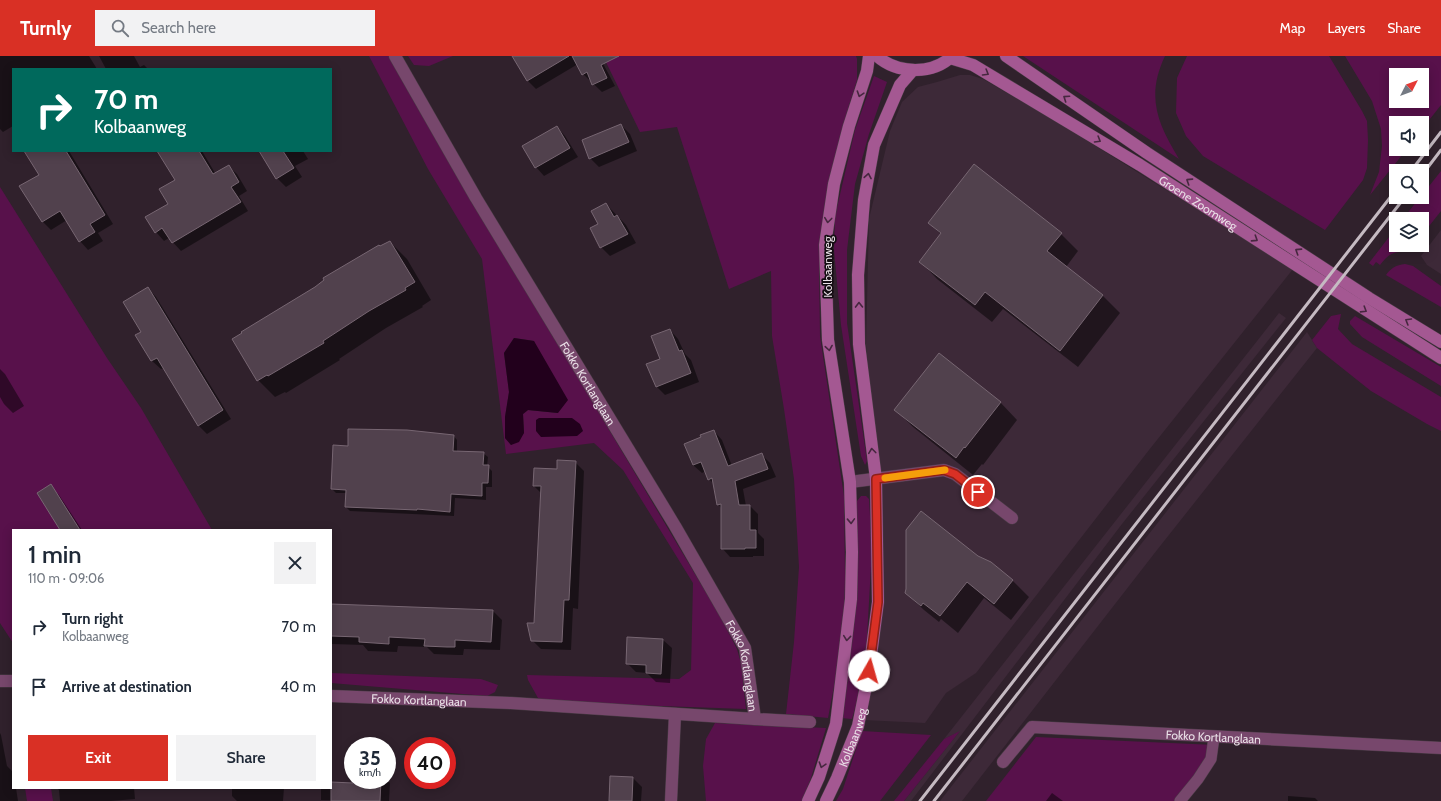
<!DOCTYPE html>
<html lang="en">
<head>
<meta charset="utf-8">
<style>
  :root { --surface:#fff; --page:#f2f2f3; --text:#1f2937; --muted:#747a83; --accent:#d93025 }
  body { margin:0; font-family:Cabin,sans-serif; background:var(--page); color:var(--text); height:100vh; display:flex; flex-direction:column; font-size:15px; white-space:nowrap }
  * { box-sizing:border-box; margin:0 }
  p { font-size:13px; color:var(--muted) }
  .icon { flex:none; width:22px; height:22px; fill:none; stroke:currentColor; stroke-width:2; stroke-linecap:round; stroke-linejoin:round }
  .map { position:relative; flex:1; overflow:hidden }
  .panel { position:absolute; left:12px; top:473px; width:320px; height:260px; display:flex; flex-direction:column; background:var(--surface); border-radius:0px; box-shadow:0 2px 10px #0003 }
  .panel>* { flex:none }
  .guide { position:absolute; left:12px; top:12px; width:320px; height:84px; border-radius:0px; box-shadow:0 2px 10px #0003; background:#00695c; color:#fff; overflow:hidden }
  .needle { width:26px; rotate:48deg }
  .controls { position:absolute; left:1389px; top:12px; display:grid; gap:8px }
  .controls a { display:grid; place-items:center; width:40px; height:40px; border-radius:0px; background:var(--surface); box-shadow:0 2px 10px #0003; font-size:20px }
  .speed { position:absolute; left:344px; top:681px; display:flex; gap:8px; font-size:20px; font-weight:700; text-align:center }
  .speed>* { display:grid; place-content:center; width:52px; height:52px; border-radius:50%; background:var(--surface); box-shadow:0 2px 10px #0003; line-height:1 }
  .speed small { font-size:10px; font-weight:400 }
  .speed .limit { border:6px solid #d22; background:#fff; color:#111 }
  .pin { position:absolute; display:grid; place-items:center; width:34px; height:34px; color:#fff; margin:-17px; border:2px solid #fff; border-radius:50%; box-shadow:0 1px 4px #0007 }
  .me { position:absolute; width:44px; margin:-22px; rotate:7deg; stroke-linejoin:round; filter:drop-shadow(0 0 3px #0008) }
  .turn { display:flex; align-items:center; gap:14px; height:84px; padding:0 16px; font-size:18px }
  .turn .icon { width:52px; height:52px; stroke-width:2.5 }
  .turn b { display:block; font-size:28px; line-height:34px }
  .round { display:grid; place-items:center; flex:none; width:42px; height:42px; border-radius:0px; background:var(--page) }
  .head { display:flex; align-items:center; justify-content:space-between; height:68px; padding:0 16px }
  h1 { font-size:24px; font-weight:600; line-height:30px }
  .button { display:flex; gap:8px; margin-top:auto; padding:8px 16px }
  .button a { flex:1; height:46px; border-radius:0px; background:var(--accent); color:#fff; font-size:16px; font-weight:600; line-height:46px; text-align:center }
  .button a+a { background:var(--page); color:var(--text) }
  ul { padding:0; list-style:none }
  li { display:flex; align-items:center; gap:12px; height:60px; padding:0 16px }
  li div { flex:1 }
  li b { display:block; font-size:15px }
  li em { font-style:normal }
  header { display:flex; align-items:center; gap:24px; box-sizing:border-box; height:56px; padding:0 20px; background:var(--accent); color:#fff }
  header strong { font-size:19px }
  nav { display:flex; gap:22px; margin-inline-start:auto; font-size:14px }
  .search { width:280px; height:36px; background:var(--page); display:flex; align-items:center; gap:10px; box-sizing:border-box; padding:0 14px; border-radius:0px; color:var(--muted); font-size:15px }
  .map>svg:first-child { display:block }
  .built { fill:#3d2938 }
  .green { fill:#58114b; fill-rule:evenodd }
  .water { fill:#22001c }
  .shadow { fill:#0007 }
  .building { fill:#51414d; stroke:#776672 }
  .lines { fill:none; stroke-linecap:round; stroke-linejoin:round }
  .lane-casing { stroke:#4a3c46; stroke-width:12 }
  .street-casing { stroke:#4a3c46; stroke-width:13 }
  .secondary-casing { stroke:#4a3c46; stroke-width:13 }
  .lane { stroke:#77476c; stroke-width:11 }
  .street { stroke:#77476c; stroke-width:12 }
  .secondary { stroke:#a45892; stroke-width:12 }
  .rail { stroke:#c5bac2; stroke-width:3 }
  .oneway { stroke:#46273f }
  .route-casing { stroke:#8d1f18; stroke-width:10 }
  .route { stroke:#d93025; stroke-width:7 }
  .slow { stroke:#f59e0b; stroke-width:7 }
  .labels { text-anchor:middle; dominant-baseline:central; stroke-width:3.5; stroke-linejoin:round; paint-order:stroke }
  .street-label { font-size:12px; fill:#eae0e7; stroke:#140d12 }
</style>
</head>
<body>
<header>
<strong>Turnly</strong>
<div class="search"><svg class="icon" aria-label="search" viewBox="0 0 24 24"><circle cx="10" cy="10" r="6"/><path d="M15 15l6 6"/></svg>Search here</div>
<nav><a>Map</a><a>Layers</a><a>Share</a></nav>
</header>
<div class="map">
<svg width="1441" height="745" viewBox="0 0 1441 745">
  <rect width="100%" height="100%" fill="#30212c"/>
  <path class="built" d="M960,19H970L983,23L1054,64L1293,213L1149,394L976,617L946,637L925,667L864,664L875,618L880,555L883,466L866,289L869,163L890,75L902,46L918,31L937,26Z
    M1441,174V218L1427,209L1421,200Z
    M1279,257L1286,262L1122,468L911,745H904L959,676L944,683Z
    M1307,276L1317,292L1157,494L962,745H940Z"/>
  <path class="green" d="M369,0H393L561,293L720,560L737,593L741,607L746,653L547,646L538,642L528,624L527,619L679,623L691,614L693,527L623,414L594,387L506,398L482,203L428,113ZM514,282L534,285L558,357L528,354L523,358L524,377L511,389L505,382V361L509,336L504,297Z
    M408,0H453L429,10L414,9Z
    M603,0H856L857,3V24L843,69L825,148L819,210L820,280L844,440L845,524L844,578L828,662L786,658L794,586L799,511L794,423L784,353L772,280L771,215L729,233L677,71L640,76Z
    M1023,0H1165C1146,40 1157,67 1179,103Z
    M1187,0H1329L1362,55L1367,65L1368,84L1367,112L1363,124L1325,174L1203,100L1186,80L1176,57L1177,22Z
    M1345,0H1441V49L1422,73V67H1396V93H1407L1370,139L1379,116L1382,90L1381,73L1372,45ZM1396,19H1422V45H1396Z
    M874,20L887,26L869,78L855,128L847,194V267L867,405L865,409L861,400L841,269L834,194L835,160L855,74Z
    M1441,115V155L1422,179V163H1403L1420,141H1422V139Z
    M0,131L107,302L141,352L212,474H13V587L0,567Z
    M1396,172V189H1414C1407,198 1404,194 1394,197C1388,199 1384,204 1380,209L1376,206L1373,210L1369,207Z
    M1405,208L1413,210L1441,230V251L1386,219C1391,212 1396,209 1405,208Z
    M1341,258L1338,273L1352,288L1441,341V375L1427,368L1371,335L1317,292L1312,284L1331,260Z
    M1355,260L1441,311V330L1362,281L1350,268V265Z
    M861,440H866L869,443L872,493L865,616L852,663L841,662L857,502V445Z
    M331,617L481,623L498,629L495,636L487,640L331,627Z
    M715,667L826,672L811,722L802,745H706L703,710L706,683Z
    M862,675L931,679L880,745H836L843,733Z
    M960,675L904,745H894L944,683Z
    M1036,681L1215,689L1179,745H986Z
    M25,732H51L53,745H27Z"/>
  <path class="water" d="M514,282L534,285L568,344L558,357L528,354L523,358L524,377L519,386L511,389L505,382V361L509,336L504,297Z
    M539,362H572L580,368L583,375L577,380L541,381L536,375V364Z"/>
  <path class="shadow" d="M0,0H89L97,13H13V70L3,76L0,73Z
    M99,0H134L140,11L144,9L148,13H106Z
    M522,0H599L615,30L602,36L583,18L578,8L536,33L528,25Z
    M621,69L630,78L637,95L599,111L590,102Z
    M557,71L565,80L578,101L544,120L536,111Z
    M25,95H69L113,168L98,177L103,185L88,194L80,185L67,164L51,174L43,166L21,131L40,119Z
    M158,95H202L215,117L228,110L237,118L247,135L239,140L248,155L181,195L169,182L164,185L156,176L169,148L176,124Z
    M261,95H303L308,103L295,110L302,121L286,131L277,122Z
    M606,148L626,169L636,187L610,200L601,191L599,169Z
    M929,167L1061,178L1078,195L1066,211L1103,240L1120,257L1078,311L1003,253L992,266L937,223L920,205L942,179Z
    M390,186L407,203L431,244L422,250L423,251L386,272L339,303L340,304L286,337L285,336L275,341L258,324L380,191Z
    M148,232L156,241L231,363L207,378L198,369L164,312L161,313L152,305L142,276Z
    M670,274L678,283L685,298L691,304L699,326L665,339L657,331L661,303Z
    M0,313L5,318L24,350L13,357L4,348L0,341Z
    M1000,346L1017,364L983,409L982,408L973,419L913,371L896,354Z
    M714,375L722,384L732,410L761,398L770,407L776,421L743,433L746,450H750L758,458V477L764,483V500H753V501H730L722,492V453L718,448L714,428L709,423L706,415L702,417L693,409Z
    M453,379L457,384V396L483,397L488,401L487,410L492,415V431H486V444L455,442L454,460L350,455L346,451L347,437H336L332,433L349,391Z
    M575,406L584,415L578,553L573,552L571,594L541,593L532,584L535,568L541,437L534,430L558,414Z
    M50,430L59,439L82,474H61Z
    M978,501L1012,524L1029,541L1011,564L984,542L958,577L941,563L939,566L924,554L906,537Z
    M331,549L493,555L502,564L500,594L464,593L463,599H457L434,598L427,591L398,590L397,596L368,595L363,589L332,588Z
    M663,584L672,592L670,627L656,626L647,617L636,616L627,607Z
    M0,677L1,679L7,710L13,716V732H16L18,745H0Z
    M633,722L642,731L641,745H610Z
    M354,724H387L390,727L389,745L321,744V732H331V727L354,728Z
    M57,732H134L135,743L111,745H60L59,734Z
    M232,732H284L283,745H237L232,740Z
    M1052,737L1063,745H1046Z
    M1288,740L1315,742L1318,745H1288Z"/>
  <path class="building" d="M512,0H569L527,25Z
    M572,0H619L601,9L607,22L592,29L587,16L582,19Z
    M621,68L629,86L589,103L582,84Z
    M557,70L570,92L535,112L522,90Z
    M24,95H66L105,159L90,168L95,176L79,186L60,155L42,166L19,130L39,119Z
    M157,95H199L213,118L229,109L239,126L231,131L241,146L172,187L162,172L155,177L145,161L168,148L159,133L175,124Z
    M259,95H283L294,112L276,123Z
    M974,108L1062,177L1047,195L1103,239L1060,295L985,236L975,249L919,206L941,177L928,167Z
    M606,147L614,161L617,159L628,178L600,192L590,172L598,168L591,155Z
    M390,185L415,226L405,232L406,234L369,255L323,285L324,287L268,320L267,319L257,325L232,283L242,277L241,276L315,231L324,224L323,222L379,189L380,190Z
    M148,231L223,354L198,370L157,302L151,305L135,279L141,276L123,246Z
    M670,273L679,295L682,294L691,317L656,331L646,308L660,303L651,280Z
    M939,297L1001,346L965,392L964,391L956,402L894,354Z
    M348,373L407,374L454,379L453,395L484,396L483,409H489L488,427H482V440L451,438L450,456L417,453V454L345,451L346,434L331,433L333,389L348,390Z
    M714,374L728,410L762,397L768,413L735,425L739,449H750V474H756V492H745V493H721V448L717,449L712,422L708,424L701,406L693,409L684,388L701,381L700,379Z
    M557,404L576,405L569,544H564L562,586L531,585L527,567H534L541,430H533L534,412L557,413Z
    M51,428L66,452L80,474H60L37,437Z
    M921,455L978,500L991,506L1013,524L994,548L967,526L940,560L923,547L921,550L905,537L906,533V474Z
    M331,548L493,554L491,586L455,584V591H447L424,590L425,583L389,581V588L359,586V581L331,580Z
    M627,581L663,583L661,618L646,617V609L626,608Z
    M610,720L633,721L632,745H609Z
    M353,724H381L380,745H331V726L353,727Z"/>
  <g class="lines">
    <g class="lane-casing">
      <path id="lane" d="M1180,745L1198,723L1211,703L1214,681"/>
    </g>
    <g class="street-casing">
      <g id="street">
        <path id="s1" d="M395,0L476,142L675,470L745,592L755,663L810,666"/>
        <path d="M850,426L944,414L955,418L1012,462"/>
        <path d="M0,625H13"/>
        <path id="s2" d="M331,640L511,647L755,663"/>
        <path id="s3" d="M1003,706L1032,671L1441,692"/>
        <path d="M671,745L675,658"/>
      </g>
    </g>
    <g class="secondary-casing">
      <g id="secondary">
        <path d="M877,0C897,18 933,19 952,0"/>
        <path d="M1006,0L1147,97L1369,242L1441,286"/>
        <path id="s4" d="M950,2L973,9L1140,109L1441,302"/>
        <path d="M808,745L819,721L836,668L851,543L852,496L850,426L828,284L825,189L834,128L849,70L867,15L869,0"/>
        <path id="s5" d="M826,745L837,722L858,670L869,615L878,546L876,423L859,288L858,219L864,144L874,89L900,29L913,14"/>
      </g>
    </g>
    <use href="#lane" class="lane"/>
    <use href="#street" class="street"/>
    <use href="#secondary" class="secondary"/>
    <path class="rail" d="M1411,115L1441,76
      M1422,119L1441,94
      M920,745L1396,134
      M934,745L1405,141"/>
  </g>
  <defs><path id="oneway-chevron" d="M-2-3.5L2.5 0L-2 3.5" fill="none" stroke-width="1.6" stroke-linecap="round" stroke-linejoin="round"/></defs>
  <g class="oneway">
    <use href="#oneway-chevron" transform="translate(986 17) rotate(31)"/>
    <use href="#oneway-chevron" transform="translate(860 38) rotate(108)"/>
    <use href="#oneway-chevron" transform="translate(1066 42) rotate(-146)"/>
    <use href="#oneway-chevron" transform="translate(1098 84) rotate(31)"/>
    <use href="#oneway-chevron" transform="translate(868 120) rotate(-80)"/>
    <use href="#oneway-chevron" transform="translate(1189 125) rotate(-147)"/>
    <use href="#oneway-chevron" transform="translate(828 164) rotate(97)"/>
    <use href="#oneway-chevron" transform="translate(1255 183) rotate(33)"/>
    <use href="#oneway-chevron" transform="translate(1298 195) rotate(-147)"/>
    <use href="#oneway-chevron" transform="translate(859 249) rotate(-91)"/>
    <use href="#oneway-chevron" transform="translate(1364 254) rotate(32)"/>
    <use href="#oneway-chevron" transform="translate(1408 265) rotate(-149)"/>
    <use href="#oneway-chevron" transform="translate(829 292) rotate(81)"/>
    <use href="#oneway-chevron" transform="translate(872 395) rotate(-97)"/>
    <use href="#oneway-chevron" transform="translate(851 465) rotate(88)"/>
    <use href="#oneway-chevron" transform="translate(847 582) rotate(96)"/>
    <use href="#oneway-chevron" transform="translate(822 709) rotate(108)"/>
  </g>
  <g class="lines">
    <g class="route-casing">
      <path id="route" d="M869,615L878,546L876,423L944,414L955,418L978,436"/>
    </g>
    <use href="#route" class="route"/>
    <path class="slow" d="M885,422L945,414"/>
  </g>
  <g class="labels">
    <g class="street-label">
      <text stroke="none"><textPath href="#s4" startOffset="288">Groene Zoomweg</textPath></text>
      <text transform="translate(827 211) rotate(-90)">Kolbaanweg</text>
      <text stroke="none"><textPath href="#s1" startOffset="380">Fokko Kortlanglaan</textPath></text>
      <text stroke="none"><textPath href="#s1" startOffset="704">Fokko Kortlanglaan</textPath></text>
      <text stroke="none"><textPath href="#s2" startOffset="88">Fokko Kortlanglaan</textPath></text>
      <text stroke="none"><textPath href="#s3" startOffset="227">Fokko Kortlanglaan</textPath></text>
      <text stroke="none"><textPath href="#s5" startOffset="69">Kolbaanweg</textPath></text>
    </g>
  </g>
</svg>
<div class="controls">
<a><svg class="needle" viewBox="-14 -14 28 28"><path d="M0-13l5 13h-10z" fill="#e53935"/><path d="M0 13l5-13h-10z" fill="#747a83"/></svg></a>
<a><svg class="icon" aria-label="sound" viewBox="0 0 24 24"><path d="M4 9h4l5-4v14l-5-4H4zM17 9q2 3 0 6"/></svg></a>
<a><svg class="icon" aria-label="search" viewBox="0 0 24 24"><circle cx="10" cy="10" r="6"/><path d="M15 15l6 6"/></svg></a>
<a><svg class="icon" aria-label="layers" viewBox="0 0 24 24"><path d="M12 4l9 5-9 5-9-5zM3 14l9 5 9-5"/></svg></a>
</div>
<div class="speed"><div>35<small>km/h</small></div><div class="limit">40</div></div>
<div class="pin" style="left:978px;top:436px;background:#d93025"><svg class="icon" aria-label="arrive" viewBox="0 0 24 24"><path d="M6 21V4h12l-3 4 3 4H6"/></svg></div>
<svg class="me" style="left:869px;top:615px" viewBox="-20 -20 40 40"><circle r="19" fill="#fff"/><path d="M0-13L10 11 0 6-10 11z" fill="#d93025"/></svg>
<div class="guide">
<div class="turn"><svg class="icon" aria-label="right" viewBox="0 0 24 24"><path d="M7 20v-9h11M14 6l5 5-5 5"/></svg><div><b>70 m</b>Kolbaanweg</div></div>
</div>
<section class="panel">
<div class="head"><div><h1>1 min</h1><p>110 m · 09:06</p></div><a class="round"><svg class="icon" aria-label="close" viewBox="0 0 24 24"><path d="M6 6l12 12M18 6L6 18"/></svg></a></div>
<ul>
<li><svg class="icon" aria-label="right" viewBox="0 0 24 24"><path d="M7 20v-9h11M14 6l5 5-5 5"/></svg><div><b>Turn right</b><p>Kolbaanweg</p></div><em>70 m</em></li>
<li><svg class="icon" aria-label="arrive" viewBox="0 0 24 24"><path d="M6 21V4h12l-3 4 3 4H6"/></svg><div><b>Arrive at destination</b></div><em>40 m</em></li>
</ul>
<div class="button"><a>Exit</a><a>Share</a></div>
</section>
</div>
</body>
</html>
